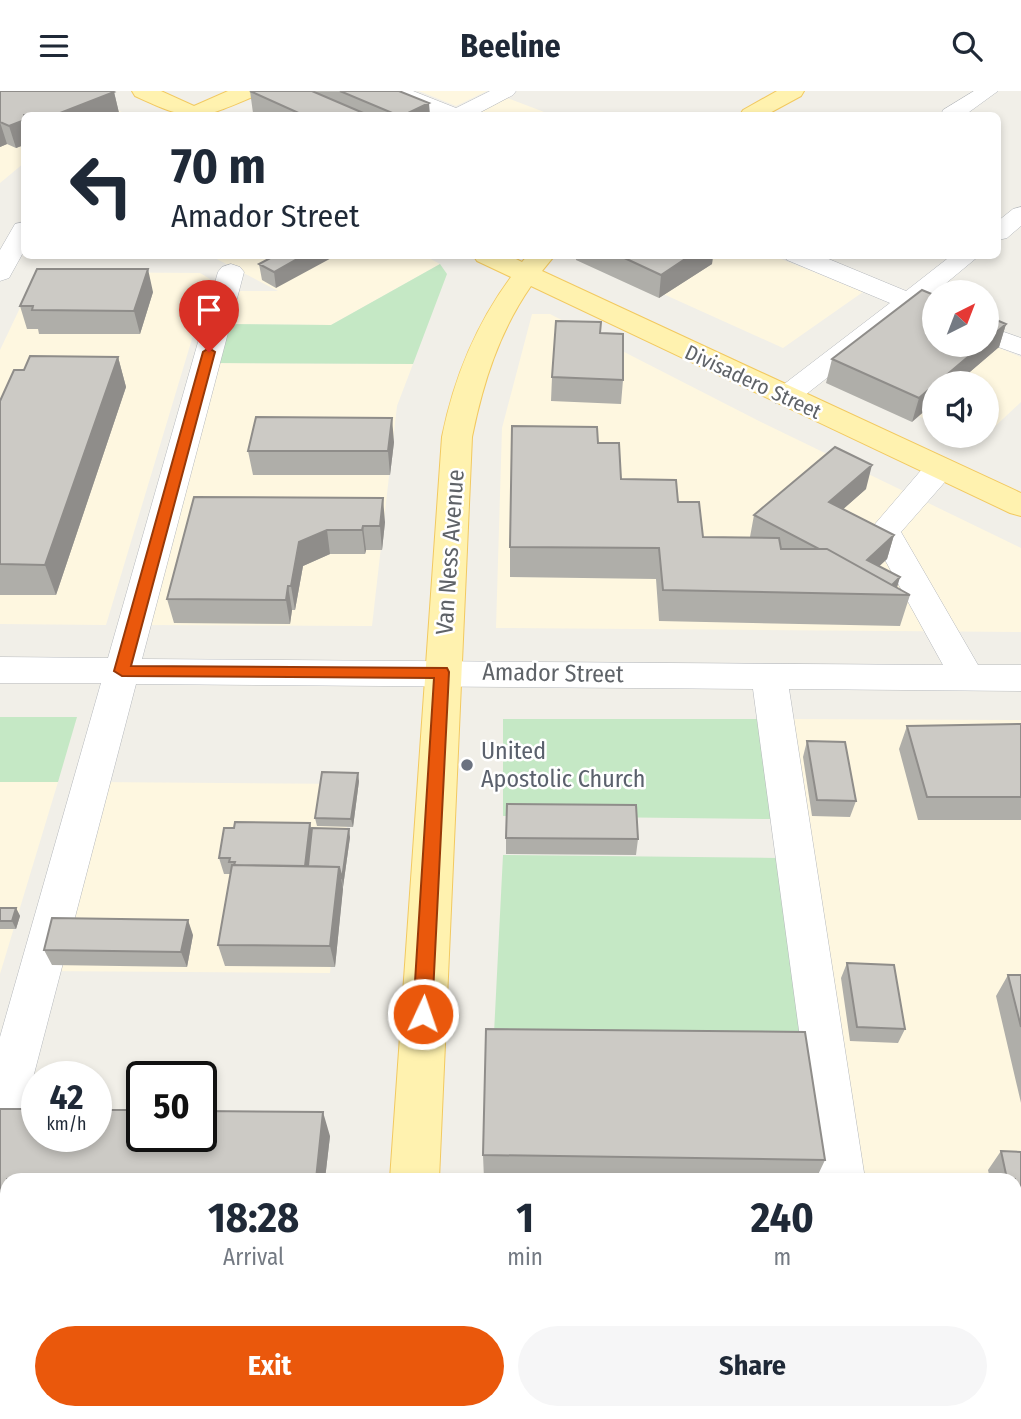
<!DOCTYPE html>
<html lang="en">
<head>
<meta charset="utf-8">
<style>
  :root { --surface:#fff; --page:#f6f6f7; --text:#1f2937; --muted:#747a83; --accent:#ea580c }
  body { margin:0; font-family:"Fira Sans Condensed",sans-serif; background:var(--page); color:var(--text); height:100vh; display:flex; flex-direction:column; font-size:26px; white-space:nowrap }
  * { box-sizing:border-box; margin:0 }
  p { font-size:23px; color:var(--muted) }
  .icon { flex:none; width:38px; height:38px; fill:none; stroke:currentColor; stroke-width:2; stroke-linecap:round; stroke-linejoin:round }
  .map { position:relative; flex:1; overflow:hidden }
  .drawer { position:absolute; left:0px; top:1082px; width:1022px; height:247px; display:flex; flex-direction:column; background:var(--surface); border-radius:21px 21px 0 0; box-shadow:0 4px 10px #0003 }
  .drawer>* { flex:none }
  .guide { position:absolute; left:21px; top:21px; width:980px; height:147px; border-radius:10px; box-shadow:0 4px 10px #0003; background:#fff; color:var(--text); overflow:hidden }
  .needle { width:46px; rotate:42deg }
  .tools { position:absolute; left:922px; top:189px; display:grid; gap:14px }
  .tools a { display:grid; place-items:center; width:77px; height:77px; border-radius:50%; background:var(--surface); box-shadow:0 4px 10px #0003; font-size:35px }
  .speed { position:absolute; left:21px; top:970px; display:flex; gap:14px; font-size:35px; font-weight:700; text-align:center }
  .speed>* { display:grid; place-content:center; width:91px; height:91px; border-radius:50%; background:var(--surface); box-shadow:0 4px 10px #0003; line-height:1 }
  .speed small { font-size:18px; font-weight:400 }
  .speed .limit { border:4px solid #111; border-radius:10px; background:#fff; color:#111 }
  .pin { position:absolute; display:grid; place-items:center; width:60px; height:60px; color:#fff; margin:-72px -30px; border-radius:50% 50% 50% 0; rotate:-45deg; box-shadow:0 0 7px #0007 }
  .pin .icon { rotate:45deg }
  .me { position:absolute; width:77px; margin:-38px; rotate:3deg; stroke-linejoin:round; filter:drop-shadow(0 0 5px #0008) }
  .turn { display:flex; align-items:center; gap:24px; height:147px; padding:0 35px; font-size:32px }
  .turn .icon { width:91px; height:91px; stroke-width:2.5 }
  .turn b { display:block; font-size:49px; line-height:60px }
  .eta { display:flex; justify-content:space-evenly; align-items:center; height:119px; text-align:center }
  .eta b { font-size:42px; font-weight:700; line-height:49px }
  .cta { display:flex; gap:14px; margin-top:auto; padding:14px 35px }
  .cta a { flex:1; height:80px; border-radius:42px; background:var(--accent); color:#fff; font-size:28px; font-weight:700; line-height:80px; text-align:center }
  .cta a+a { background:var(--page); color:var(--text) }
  header { display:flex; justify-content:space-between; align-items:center; height:91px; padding:0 35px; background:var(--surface); font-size:32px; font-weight:700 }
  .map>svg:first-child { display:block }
  .commercial { fill:#fef7e0 }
  .green { fill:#c5e8c5 }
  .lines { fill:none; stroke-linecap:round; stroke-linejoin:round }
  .minor-casing { stroke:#b5b8bc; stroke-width:1 }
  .major-casing { stroke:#f2c960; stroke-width:2 }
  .minor { fill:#fff; fill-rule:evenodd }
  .major { fill:#fff2af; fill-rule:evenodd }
  .wall { fill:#afaea9 }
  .shaded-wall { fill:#8f8d8a }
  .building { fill:#cccac5; stroke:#8f8d8a; stroke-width:2 }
  .route { fill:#ea580c; stroke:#983908; stroke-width:2 }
  .worship-dot { fill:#6b7280; stroke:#fff; stroke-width:2.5 }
  .labels { text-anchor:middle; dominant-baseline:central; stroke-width:5; stroke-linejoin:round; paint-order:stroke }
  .far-street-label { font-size:21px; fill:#5f6368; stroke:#fff }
  .street-label { font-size:24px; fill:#5f6368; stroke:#fff }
  .worship-label { font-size:24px; fill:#5b616d; stroke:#fff; text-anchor:start }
</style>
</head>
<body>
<header><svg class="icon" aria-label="menu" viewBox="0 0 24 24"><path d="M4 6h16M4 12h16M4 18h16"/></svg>Beeline<svg class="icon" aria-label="search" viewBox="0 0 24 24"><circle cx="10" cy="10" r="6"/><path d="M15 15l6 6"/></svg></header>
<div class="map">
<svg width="1021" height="1328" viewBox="0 0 1021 1328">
  <rect width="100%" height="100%" fill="#f1efe8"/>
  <path class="commercial" d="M0,0H78L124,22L24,24V72L0,92Z
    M419,0H487L456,15Z
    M502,5L552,24H478L469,21Z
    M423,164L440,173L331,234L221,233L230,200H278L211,165Z
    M579,165H774L863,201L783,257Z
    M37,181L200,182L210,188L106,534L0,533V259Z
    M532,223H550L757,329L1021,457V541L496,537L502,337Z
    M987,252L1021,266V311L987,343V292H934V332L833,287L934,254Z
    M210,272L413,273L397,315L372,535L137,534Z
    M787,628L1021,629V1328H883L882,1321H1015V1088H850Z
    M0,691H58L0,883Z
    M93,691L352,693L330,882L40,880Z"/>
  <path class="green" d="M440,173L447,183L413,273L210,272L221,233L331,234Z
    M0,626H77L58,691H0Z
    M503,628H757L771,728L503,725Z
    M503,764L777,767L805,968L493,962Z"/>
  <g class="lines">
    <g class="minor-casing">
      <path id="minor" d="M384,0H413L456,17L490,0H516L513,4L475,24H436L387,4Z
        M974,0H998L965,24H941L943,19Z
        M1021,116V135L1007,147L998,149V130L1013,118Z
        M24,131V160L9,187L0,190V159L15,133Z
        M784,164H819L906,200L952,164H980L927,208L934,211V224L928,226L911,221L795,312L785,314L775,312L771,306L775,300L890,212L787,169Z
        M231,173L240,176L244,181L142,568L943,574L869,440L929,370L940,368L951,370L955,377L951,384L901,441L978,574H1021V600L789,598L865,1088H819L753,598L136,593L23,1025L16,1040L0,1046V946L101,592H0V566L108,567L218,181L222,176Z
        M987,235L1021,247V264L987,252Z
        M1015,1163H1021V1213H1015Z
        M377,1321H886L883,1328H376Z"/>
    </g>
    <g class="major-casing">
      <path id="major" d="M132,0H161L194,15L228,0H258L255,5C196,30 194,32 135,5Z
        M777,0H804L801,5L766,24H740L743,19Z
        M473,164H508L522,171L528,164H555L542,180L1021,402V425L1010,422L531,195C499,241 483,292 472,346L439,1088H390L442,346C454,287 475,235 511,186L477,170Z
        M374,1321H428L429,1328H373Z"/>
    </g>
    <use href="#minor" class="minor"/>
    <use href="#major" class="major"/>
  </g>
  <path class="wall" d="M0,0L114,1L119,22L113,24H24V54L16,57L7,53L0,56Z
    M250,0H399L430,24H259L253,22Z
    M276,164V197L262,189L259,173Z
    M576,164H713L712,173L659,207L576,169Z
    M153,201L140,243H39L38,238H27L20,215Z
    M1006,233L999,256L957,292H934L912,331L826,292L832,268Z
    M600,242L623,289L621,313L551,310L552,286Z
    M118,266L126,296L56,504H0V310L24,279Z
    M394,351L390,384H253L248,360Z
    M598,352L621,388L678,411L703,446H750L754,424L866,398L843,418L894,444L887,468L879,475L897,497L910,504L900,535L659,530L656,488L510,486V456Z
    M194,406L385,431L382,459H366L365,463H330L303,475L295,519H292L290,533L174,532L167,508Z
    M1021,633V729H918L899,658L907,635Z
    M807,650L856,710L850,726L812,725L803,666Z
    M359,690L353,736L317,735L315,727Z
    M312,740L350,746L343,796L335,876L225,875L218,854L231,783H224L219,767Z
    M506,747L638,748L636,764L506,763Z
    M0,817H16L20,825L16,838H0Z
    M193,844L187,876L52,874L44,859Z
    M847,872L905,938L898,952L850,950L841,887Z
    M1008,884H1021V1012L996,905Z
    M0,1018L330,1045L325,1088H7V1193H0Z
    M1001,1060L1021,1061V1149H1015V1088H990L988,1079Z
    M483,1064L825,1069L816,1088H484Z
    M906,1321H978L979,1328H907Z"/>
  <path class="shaded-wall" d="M114,1L119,22L113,24H55Z
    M429,12L430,24H404Z
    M22,30L24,40V54L16,57L9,35Z
    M0,31L7,53L0,56Z
    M304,164H337L276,197L274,181Z
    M691,164H713L712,173L659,207L661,184Z
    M148,178L153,201L140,243L134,220Z
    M1006,233L999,256L957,292H937L982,254H987V249Z
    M118,266L126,296L56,504L45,474Z
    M934,294V312L912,331L919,307Z
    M392,327L394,351L390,384L388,360Z
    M872,374L866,398L823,436L829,411Z
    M383,407L385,431L382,459L380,435Z
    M363,435L366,459L365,463L362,439Z
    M327,439L330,463L303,475L295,519L291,495L299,451Z
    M894,444L887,468L869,485L867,469Z
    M900,486L895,504L890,496Z
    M288,495L292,519L290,533L286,509Z
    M358,682L359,690L353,736L351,728Z
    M310,732L313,748L309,786L305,778Z
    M349,738L350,746L343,796L342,788Z
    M339,776L343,798L335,876L330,855Z
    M16,817L20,825L16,838L12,830Z
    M188,829L193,844L187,876L181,861Z
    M323,1021L330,1045L325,1088H316Z"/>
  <path class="building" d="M0,0H112L114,1L55,24H24V32L22,30L9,35L0,31Z
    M250,0H312L361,21L353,24H303Z
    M340,0H399L429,12L404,24H397Z
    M276,164H304L274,181L259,173Z
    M618,164H691L661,184Z
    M37,178H148L134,220L32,219L33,215H20Z
    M922,199L934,204V254H982L937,292H934V294L919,307L832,268Z
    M987,225L1006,233L987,249Z
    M556,230L601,231L600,242L623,243V289L552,286Z
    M30,265L118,266L45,474L0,473V310L14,279H24Z
    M256,326L392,327L388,360H248Z
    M512,335L597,336L598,352H619L621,388L676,389L678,411H699L703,446L779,447L781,458H827L910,504L663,499L659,457L510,456Z
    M835,356L872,374L829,411L894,444L867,469L900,486L892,494L827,458H819L754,424Z
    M194,406L383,407L380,435H363L362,439H327L299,451L291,495H288L286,509L167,508Z
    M1021,633V706H927L907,635Z
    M807,650L845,651L856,710L817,709Z
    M322,681L358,682L351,728L315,727Z
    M507,713L636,714L638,748L506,747Z
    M235,731L310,732L305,775L234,774L235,771H229L230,767H219L224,737H234Z
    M312,737L349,738L342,788L339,776L308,775Z
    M232,774L339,776L330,855L218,854Z
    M0,817H16L12,830H0Z
    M52,827L188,829L181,861L44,859Z
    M847,872L894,874L905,938L857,936Z
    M1008,884H1021V936Z
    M486,938L805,941L825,1069L483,1064Z
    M0,1018H37V1045H96V1019H142V1045H201V1020L323,1021L316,1088H7V1173H0Z
    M1001,1060L1021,1061V1131H1016L1015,1125V1088H1007Z
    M916,1321H978L979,1328H917Z"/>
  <path class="route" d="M209,257L215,261L131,575L447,577L449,581L432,923L429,929L423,931L416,929L413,923L434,587L122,585L114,580L203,261Z"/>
  <circle class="worship-dot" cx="467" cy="674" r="7"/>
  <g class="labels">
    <g class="far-street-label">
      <text transform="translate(753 291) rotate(25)">Divisadero Street</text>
    </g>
    <g class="street-label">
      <text transform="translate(450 461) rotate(-86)">Van Ness Avenue</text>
      <text transform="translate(553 582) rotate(1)">Amador Street</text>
    </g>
    <g class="worship-label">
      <text x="481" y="660">United<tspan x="481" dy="28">Apostolic Church</tspan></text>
    </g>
  </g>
</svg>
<div class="tools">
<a><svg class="needle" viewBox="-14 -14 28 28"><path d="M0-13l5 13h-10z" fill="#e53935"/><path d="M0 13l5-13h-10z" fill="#747a83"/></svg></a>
<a><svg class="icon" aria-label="sound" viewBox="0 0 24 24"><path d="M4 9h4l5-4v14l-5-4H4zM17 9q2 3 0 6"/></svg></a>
</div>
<div class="speed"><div>42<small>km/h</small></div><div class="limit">50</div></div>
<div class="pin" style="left:209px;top:261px;background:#d93025"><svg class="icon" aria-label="arrive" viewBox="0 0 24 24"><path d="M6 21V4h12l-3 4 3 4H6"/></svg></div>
<svg class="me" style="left:423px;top:923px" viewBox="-20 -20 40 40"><circle r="17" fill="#ea580c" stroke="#fff" stroke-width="3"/><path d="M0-11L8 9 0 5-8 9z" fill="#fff"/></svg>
<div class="guide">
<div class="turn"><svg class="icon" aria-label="left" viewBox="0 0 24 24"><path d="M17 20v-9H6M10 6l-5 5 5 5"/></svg><div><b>70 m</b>Amador Street</div></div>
</div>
<section class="drawer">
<div class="eta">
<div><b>18:28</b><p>Arrival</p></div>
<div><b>1</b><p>min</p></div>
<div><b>240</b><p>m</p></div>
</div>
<div class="cta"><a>Exit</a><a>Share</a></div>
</section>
</div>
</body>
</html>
